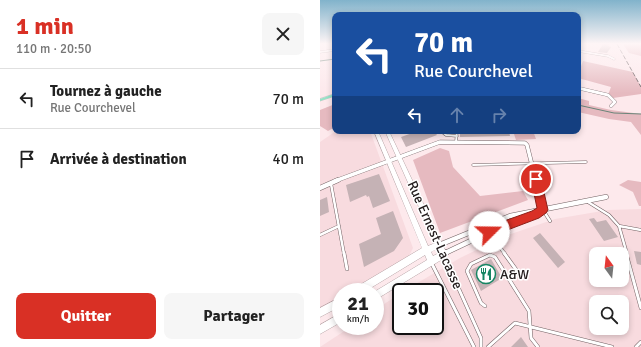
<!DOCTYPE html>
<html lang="fr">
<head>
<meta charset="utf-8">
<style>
  :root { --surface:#fff; --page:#f6f6f6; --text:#222; --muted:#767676; --line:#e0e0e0; --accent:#d93025 }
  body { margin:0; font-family:Signika,sans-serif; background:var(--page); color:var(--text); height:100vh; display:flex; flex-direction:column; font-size:15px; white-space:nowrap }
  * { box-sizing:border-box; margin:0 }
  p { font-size:13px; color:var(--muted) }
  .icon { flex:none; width:22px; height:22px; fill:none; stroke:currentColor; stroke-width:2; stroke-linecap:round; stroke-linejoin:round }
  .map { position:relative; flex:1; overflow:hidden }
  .panel { display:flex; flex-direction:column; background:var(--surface); width:320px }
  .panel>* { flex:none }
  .top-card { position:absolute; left:12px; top:12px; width:249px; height:122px; border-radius:8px; box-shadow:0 2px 6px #0003; background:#1a4fa0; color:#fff; overflow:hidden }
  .needle { width:26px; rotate:345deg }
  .fabs { position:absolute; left:269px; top:247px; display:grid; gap:8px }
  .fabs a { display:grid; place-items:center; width:40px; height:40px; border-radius:8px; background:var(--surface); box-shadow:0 2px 6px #0003; font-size:20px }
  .speed { position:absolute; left:12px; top:283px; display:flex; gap:8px; font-size:20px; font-weight:700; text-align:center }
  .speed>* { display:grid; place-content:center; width:52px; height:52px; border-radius:50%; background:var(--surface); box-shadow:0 2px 6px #0003; line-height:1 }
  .speed small { font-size:10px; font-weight:400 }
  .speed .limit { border:2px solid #111; border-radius:6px; background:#fff; color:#111 }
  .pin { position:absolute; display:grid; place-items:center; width:34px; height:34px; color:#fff; margin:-17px; border:2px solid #fff; border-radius:50%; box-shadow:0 1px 4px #0007 }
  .me { position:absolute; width:44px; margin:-22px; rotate:68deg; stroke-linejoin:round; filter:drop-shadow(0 0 3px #0008) }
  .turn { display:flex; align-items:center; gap:14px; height:84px; padding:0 16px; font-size:18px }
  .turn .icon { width:52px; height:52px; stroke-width:2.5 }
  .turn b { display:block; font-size:28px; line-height:34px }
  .lanes { display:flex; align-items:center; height:38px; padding:0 16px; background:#0003; justify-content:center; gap:20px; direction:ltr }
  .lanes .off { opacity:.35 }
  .round { display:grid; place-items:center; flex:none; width:42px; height:42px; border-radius:8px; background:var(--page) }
  .summary { display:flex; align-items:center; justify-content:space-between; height:68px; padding:0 16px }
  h1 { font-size:24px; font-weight:700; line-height:30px; color:var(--accent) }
  .button { display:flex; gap:8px; margin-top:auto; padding:8px 16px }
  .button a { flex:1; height:46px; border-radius:8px; background:var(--accent); color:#fff; font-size:16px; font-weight:700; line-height:46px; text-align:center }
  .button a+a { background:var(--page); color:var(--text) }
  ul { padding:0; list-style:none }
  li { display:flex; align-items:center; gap:12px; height:60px; padding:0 16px; border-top:1px solid var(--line) }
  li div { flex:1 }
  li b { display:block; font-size:15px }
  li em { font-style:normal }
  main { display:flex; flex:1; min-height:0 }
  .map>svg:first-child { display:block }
  .built { fill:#f8dbdf; fill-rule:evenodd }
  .green { fill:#e6bac0 }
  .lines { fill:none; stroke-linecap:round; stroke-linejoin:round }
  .stream { stroke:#6a8579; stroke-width:1 }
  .building { fill:#c5b2b5 }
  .lane-far2-casing { stroke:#736264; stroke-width:3 }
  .lane-far1-casing { stroke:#736264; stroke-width:3.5 }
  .lane-casing { stroke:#736264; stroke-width:4 }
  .street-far4-casing { stroke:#736264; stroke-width:2.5 }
  .street-far3-casing { stroke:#736264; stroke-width:3.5 }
  .street-far2-casing { stroke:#736264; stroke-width:4.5 }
  .street-far1-casing { stroke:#736264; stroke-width:5.5 }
  .street-casing { stroke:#736264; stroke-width:7 }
  .secondary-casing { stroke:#736264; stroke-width:0.5 }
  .primary-casing { stroke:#cfcdcd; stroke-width:1 }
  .lane-far2 { stroke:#fff; stroke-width:2 }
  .lane-far1 { stroke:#fff; stroke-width:2.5 }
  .lane { stroke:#fff; stroke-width:3 }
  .street-far4 { stroke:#fff; stroke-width:2 }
  .street-far3 { stroke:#fff; stroke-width:3 }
  .street-far2 { stroke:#fff; stroke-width:3.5 }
  .street-far1 { stroke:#fff; stroke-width:4.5 }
  .street { stroke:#fff; stroke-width:6 }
  .secondary { fill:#fff; fill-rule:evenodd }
  .primary { fill:#96e3c7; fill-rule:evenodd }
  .rail { stroke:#695d5f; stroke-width:1; stroke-dasharray:4.5 2; stroke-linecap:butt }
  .route { fill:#d93025; stroke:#8d1f18 }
  .labels { text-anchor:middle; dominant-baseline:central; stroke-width:3; stroke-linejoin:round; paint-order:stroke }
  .near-street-label { font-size:14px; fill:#231c1d; stroke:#fff }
  .near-poi-label { font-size:14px; fill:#231c1d; stroke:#fff; text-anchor:start }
</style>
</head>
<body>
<main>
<section class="panel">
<div class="summary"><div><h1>1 min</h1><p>110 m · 20:50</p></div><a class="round"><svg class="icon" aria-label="close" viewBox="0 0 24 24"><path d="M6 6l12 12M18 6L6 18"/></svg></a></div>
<ul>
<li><svg class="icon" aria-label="left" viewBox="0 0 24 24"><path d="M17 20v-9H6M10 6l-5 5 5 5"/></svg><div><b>Tournez à gauche</b><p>Rue Courchevel</p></div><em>70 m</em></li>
<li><svg class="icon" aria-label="arrive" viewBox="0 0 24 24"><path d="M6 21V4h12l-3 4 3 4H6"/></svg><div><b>Arrivée à destination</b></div><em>40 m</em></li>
</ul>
<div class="button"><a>Quitter</a><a>Partager</a></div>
</section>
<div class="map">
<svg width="321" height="347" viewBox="0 0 321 347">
  <rect width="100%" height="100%" fill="#fde9ec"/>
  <path class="built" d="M16,131H50L93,248L88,258L31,292H21V298L0,311V142Z
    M321,209V347H0L32,326H55V310L81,293V326H115V292H82L140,258L185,236L235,219L288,210ZM276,254H302V280H276ZM276,302H302V328H276Z"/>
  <path class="green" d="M303,44H321V56L309,53Z
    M263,61L313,72L321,87V94L293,98L288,95L291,87L258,78V74Z
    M258,98L269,101V105L291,110L321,114V135L311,122L289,119L258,112Z
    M15,104V127L8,131L0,126V110Z
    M193,131H213L216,139L196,140Z
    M120,148L129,151L133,167L160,196L203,191L208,200L120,233L93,160Z
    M308,180L321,182V206H319L313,192L299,185Z"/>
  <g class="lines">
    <path class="stream" d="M0,61L15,59
      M258,105L294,113L321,114"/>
  </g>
  <path class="building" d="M283,44H289L288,46L291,47L287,53L278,52Z
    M98,131H114L117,135L86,147L81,137Z
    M140,131H189L190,136L140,137Z
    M59,174L70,201L53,208L49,196L47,197L46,195L30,202L26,185Z
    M7,197L9,212L0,216V200Z
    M73,211L83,238L74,251L44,267L39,244L61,234L56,218Z
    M274,218L277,222L286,220L298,237L284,241L269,219Z
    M220,233L245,262L238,268L213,238Z
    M314,251L321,252V265L317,264Z
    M171,259L182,278L161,291L151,270Z
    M201,337L208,347H191Z"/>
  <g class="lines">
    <g class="lane-far2-casing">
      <path id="lane-far2" d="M121,131L126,135L137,136
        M136,142L137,131
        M153,165L266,162"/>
    </g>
    <g class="lane-far1-casing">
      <path id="lane-far1" d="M11,184L24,254
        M268,202L289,215L299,226L307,254
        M223,210L230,221
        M299,226L321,230
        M169,233L185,254
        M0,235L19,226"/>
    </g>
    <g class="lane-casing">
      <path id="lane" d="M24,253L27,269
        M184,253L197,271
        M306,253L321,308
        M124,256L161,338V347
        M112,264L154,347
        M165,306L161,303L147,271L151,264L170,255L175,257L209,311L211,338L218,347
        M168,347L195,323L292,347
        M316,347L321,342"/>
    </g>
    <g class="street-far4-casing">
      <path id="street-far4" d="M258,51L288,56L294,59
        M0,52L15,50"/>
    </g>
    <g class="street-far3-casing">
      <path id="street-far3" d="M258,88L288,95L295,102L291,106"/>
    </g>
    <g class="street-far2-casing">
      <path id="street-far2" d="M15,181L120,142L205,143L207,145L216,181"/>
    </g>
    <g class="street-far1-casing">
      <path id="street-far1" d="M216,180L223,210
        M0,188L18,180
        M119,245L190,216L286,197
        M123,254L180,227L216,215L221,211"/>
    </g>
    <g class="street-casing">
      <path id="street" d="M123,254L125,253"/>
    </g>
    <g class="secondary-casing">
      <path id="secondary" d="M54,131H58L108,246L115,243L65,131H69L127,254L126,257L55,300V292H54L107,260L105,255L44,292H32L33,289L102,248ZM117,249L119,253L113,256L111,252Z
        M21,297V306L0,317V308Z
        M21,313V322L0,334V325Z"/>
    </g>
    <g class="primary-casing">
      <path id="primary" d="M14,94H15V96L0,101V99Z"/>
    </g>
    <use href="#lane-far2" class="lane-far2"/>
    <use href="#lane-far1" class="lane-far1"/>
    <use href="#lane" class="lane"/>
    <use href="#street-far4" class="street-far4"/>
    <use href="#street-far3" class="street-far3"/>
    <use href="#street-far2" class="street-far2"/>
    <use href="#street-far1" class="street-far1"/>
    <use href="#street" class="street"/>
    <use href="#secondary" class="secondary"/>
    <use href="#primary" class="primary"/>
    <path class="rail" d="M297,44L321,87"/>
  </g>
  <linearGradient id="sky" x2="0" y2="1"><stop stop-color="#81b3cb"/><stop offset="0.47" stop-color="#fef5f6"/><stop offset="1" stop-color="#fef5f6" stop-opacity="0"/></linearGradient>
  <rect width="321" height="93" fill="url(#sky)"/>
  <path class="route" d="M216,176L219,177L221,179L228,210L226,213L219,218L169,237L165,236L163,232L165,228L212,211L217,208L211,179L213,177Z"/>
  <defs>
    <g id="restaurant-ring" transform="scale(1)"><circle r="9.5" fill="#fff" stroke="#158563" stroke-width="1.5"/><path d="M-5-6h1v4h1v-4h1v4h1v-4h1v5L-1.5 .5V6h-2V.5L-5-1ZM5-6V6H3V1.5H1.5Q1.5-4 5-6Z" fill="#158563"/></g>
  </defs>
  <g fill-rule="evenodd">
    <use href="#restaurant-ring" x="166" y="274"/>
  </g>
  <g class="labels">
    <g class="near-street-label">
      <text transform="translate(115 235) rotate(66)">Rue Ernest-Lacasse</text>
    </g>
    <g class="near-poi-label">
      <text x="180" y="274">A&amp;W</text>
    </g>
  </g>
</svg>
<div class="fabs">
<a><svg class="needle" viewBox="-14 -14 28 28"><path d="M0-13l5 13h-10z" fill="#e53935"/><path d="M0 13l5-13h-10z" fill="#767676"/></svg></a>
<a><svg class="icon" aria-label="search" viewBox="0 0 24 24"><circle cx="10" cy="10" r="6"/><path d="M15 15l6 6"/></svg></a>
</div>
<div class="speed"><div>21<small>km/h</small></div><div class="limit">30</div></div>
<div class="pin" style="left:216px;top:179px;background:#d93025"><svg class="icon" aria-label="arrive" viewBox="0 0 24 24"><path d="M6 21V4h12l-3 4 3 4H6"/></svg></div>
<svg class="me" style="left:169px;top:232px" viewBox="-20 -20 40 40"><circle r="19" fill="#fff"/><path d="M0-13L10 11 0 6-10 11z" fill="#d93025"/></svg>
<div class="top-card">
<div class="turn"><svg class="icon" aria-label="left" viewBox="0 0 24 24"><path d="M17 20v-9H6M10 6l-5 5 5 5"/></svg><div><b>70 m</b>Rue Courchevel</div></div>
<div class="lanes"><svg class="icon" aria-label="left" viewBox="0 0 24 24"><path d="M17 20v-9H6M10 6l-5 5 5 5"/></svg><svg class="icon off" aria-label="ahead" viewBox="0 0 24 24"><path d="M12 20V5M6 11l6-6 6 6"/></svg><svg class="icon off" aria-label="right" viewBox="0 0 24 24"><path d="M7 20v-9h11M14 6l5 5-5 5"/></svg></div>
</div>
</div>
</main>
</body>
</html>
